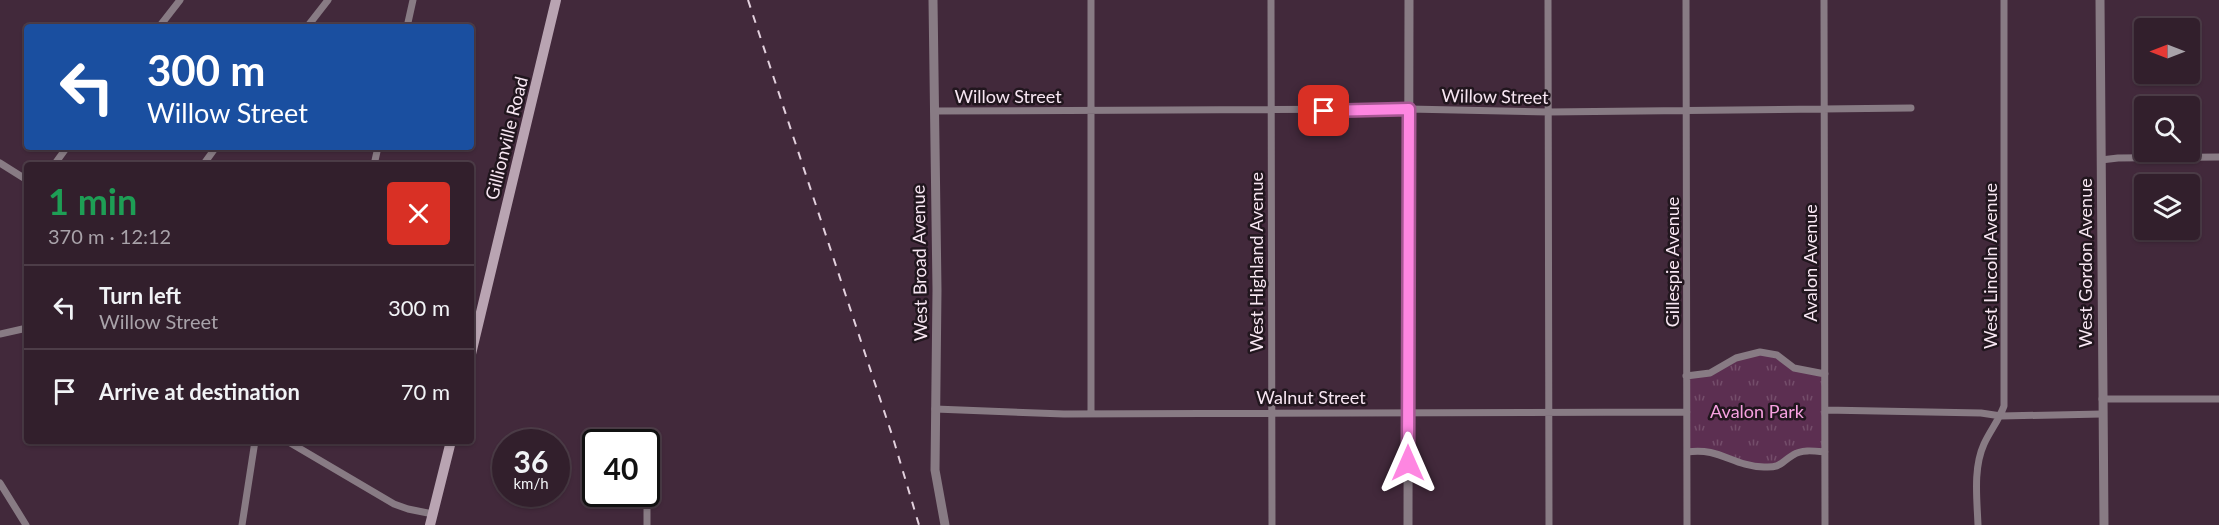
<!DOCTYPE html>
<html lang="en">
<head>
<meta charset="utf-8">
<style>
  :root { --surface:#321f2c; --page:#3a2734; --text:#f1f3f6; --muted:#a8a2a9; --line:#4d3d48 }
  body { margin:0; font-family:Lato,sans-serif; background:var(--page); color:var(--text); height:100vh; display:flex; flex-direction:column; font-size:22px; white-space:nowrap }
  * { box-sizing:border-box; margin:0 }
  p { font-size:20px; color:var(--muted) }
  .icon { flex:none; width:33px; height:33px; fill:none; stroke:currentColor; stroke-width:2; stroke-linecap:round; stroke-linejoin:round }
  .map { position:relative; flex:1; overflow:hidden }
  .drawer { position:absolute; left:24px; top:162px; width:450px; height:282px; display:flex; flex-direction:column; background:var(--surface); border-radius:6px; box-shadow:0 2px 4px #0004,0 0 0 2px var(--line) }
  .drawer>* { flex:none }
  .banner { position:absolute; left:24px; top:24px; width:450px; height:126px; border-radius:6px; box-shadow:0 2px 4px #0004,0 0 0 2px var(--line); background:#1a4fa0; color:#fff; overflow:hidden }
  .needle { width:39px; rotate:270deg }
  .controls { position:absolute; left:2134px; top:18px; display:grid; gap:12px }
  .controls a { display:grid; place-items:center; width:66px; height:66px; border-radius:6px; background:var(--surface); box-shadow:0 2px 4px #0004,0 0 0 2px var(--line); font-size:30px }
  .speed { position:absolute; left:492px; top:429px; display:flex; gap:12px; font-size:30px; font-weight:700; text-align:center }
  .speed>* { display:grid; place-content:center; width:78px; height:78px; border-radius:50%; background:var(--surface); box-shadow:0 2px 4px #0004,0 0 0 2px var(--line); line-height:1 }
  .speed small { font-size:15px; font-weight:400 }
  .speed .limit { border:3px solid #111; border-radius:9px; background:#fff; color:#111 }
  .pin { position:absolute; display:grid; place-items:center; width:51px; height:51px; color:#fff; margin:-26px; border-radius:12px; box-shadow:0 3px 9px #0006 }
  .me { position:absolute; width:66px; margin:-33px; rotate:0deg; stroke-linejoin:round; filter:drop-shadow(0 0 4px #0008) }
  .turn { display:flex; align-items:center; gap:21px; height:126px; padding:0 24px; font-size:27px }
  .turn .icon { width:78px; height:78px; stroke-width:2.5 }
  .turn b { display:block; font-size:42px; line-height:51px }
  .round { display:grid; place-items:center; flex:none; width:63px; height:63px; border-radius:6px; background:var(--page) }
  .overview { display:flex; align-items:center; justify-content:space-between; height:102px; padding:0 24px }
  h1 { font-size:36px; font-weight:700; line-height:45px; color:#1e9e55 }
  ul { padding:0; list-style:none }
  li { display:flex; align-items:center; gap:18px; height:84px; padding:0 24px; border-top:2px solid var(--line) }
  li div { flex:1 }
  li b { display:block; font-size:22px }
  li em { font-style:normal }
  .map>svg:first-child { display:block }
  .park { fill:url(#park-tufts) }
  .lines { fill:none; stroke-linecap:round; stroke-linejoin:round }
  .minor { stroke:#887b84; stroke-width:7 }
  .tertiary { stroke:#887b84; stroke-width:9 }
  .secondary { stroke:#b9a4b2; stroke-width:10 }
  .rail { stroke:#e3d1de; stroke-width:2; stroke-dasharray:8 8; stroke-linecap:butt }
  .route-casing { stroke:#a55792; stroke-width:15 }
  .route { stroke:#fe86e1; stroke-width:10 }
  .labels { text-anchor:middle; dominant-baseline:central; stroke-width:5; stroke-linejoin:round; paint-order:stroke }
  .street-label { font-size:18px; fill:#f7e6f2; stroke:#21161e }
  .park-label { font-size:18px; fill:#f6a1e0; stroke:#21161e }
</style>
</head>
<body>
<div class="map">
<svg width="2219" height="525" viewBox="0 0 2219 525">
  <defs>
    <pattern id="park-tufts" width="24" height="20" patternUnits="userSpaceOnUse" patternTransform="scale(1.5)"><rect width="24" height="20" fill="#5c2f51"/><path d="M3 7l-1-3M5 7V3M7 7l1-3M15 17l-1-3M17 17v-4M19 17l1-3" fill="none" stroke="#744d6a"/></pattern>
  </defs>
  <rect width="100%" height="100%" fill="#42293b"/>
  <path class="park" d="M1760,354L1777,357L1794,370L1824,376V450L1811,449L1777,465H1748L1721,453L1688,451L1687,376L1710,375L1737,358Z"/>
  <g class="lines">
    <path class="minor" d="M1091,0V413
      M1271,0L1272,525
      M1548,0L1549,525
      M1686,0L1687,525
      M1824,0L1825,525
      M159,27L180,0
      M307,27L328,0
      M407,27L413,0
      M934,111L1409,109L1548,112L1911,108
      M2101,160L2118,158L2219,157
      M0,163L27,180
      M54,165L67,147
      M203,165L216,147
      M374,165L378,147
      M0,334L27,328
      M1686,376L1710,373L1736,358L1760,352L1777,355L1794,368L1825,374
      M2102,399H2219
      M935,409L1064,414L1687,412
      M1825,410L1981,413L2001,416L2102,414
      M287,441L394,504L408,509L433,514
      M1687,452C1720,447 1732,466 1764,467C1781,468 1780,463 1793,455C1802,449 1815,451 1825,452
      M647,473V525
      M0,483L26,525
      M242,525L255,441
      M1978,525C1977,499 1973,468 1984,444C1990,431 1999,420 2004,406V0"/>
    <path class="tertiary" d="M933,0L937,290L935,470L945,525
      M2100,0L2104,525
      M1408,525L1409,0"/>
    <path class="secondary" d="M471,354L556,0
      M430,525L451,441"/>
    <path class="rail" d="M748,0L893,438L919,525"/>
  </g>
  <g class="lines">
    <g class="route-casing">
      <path id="route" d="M1324,111L1409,109L1408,463"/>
    </g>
    <use href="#route" class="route"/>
  </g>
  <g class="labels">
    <g class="street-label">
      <text x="1008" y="96">Willow Street</text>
      <text transform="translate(1495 96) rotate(1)">Willow Street</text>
      <text transform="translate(506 138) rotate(-76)">Gillionville Road</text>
      <text transform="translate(1256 262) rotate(-90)">West Highland Avenue</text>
      <text transform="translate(1672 262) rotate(-90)">Gillespie Avenue</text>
      <text transform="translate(919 263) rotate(-91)">West Broad Avenue</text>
      <text transform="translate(1810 263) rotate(-90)">Avalon Avenue</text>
      <text transform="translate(2085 263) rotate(-90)">West Gordon Avenue</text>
      <text transform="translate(1990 266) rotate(-90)">West Lincoln Avenue</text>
      <text x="1311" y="397">Walnut Street</text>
    </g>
    <g class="park-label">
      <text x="1757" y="411">Avalon Park</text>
    </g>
  </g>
</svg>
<div class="controls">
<a><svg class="needle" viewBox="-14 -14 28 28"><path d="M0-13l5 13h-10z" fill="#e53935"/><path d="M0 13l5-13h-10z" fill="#a8a2a9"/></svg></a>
<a><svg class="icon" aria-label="search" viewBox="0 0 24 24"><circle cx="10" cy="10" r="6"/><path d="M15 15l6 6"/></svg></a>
<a><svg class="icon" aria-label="layers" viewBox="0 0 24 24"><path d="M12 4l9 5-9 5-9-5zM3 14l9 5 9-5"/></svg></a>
</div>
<div class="speed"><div>36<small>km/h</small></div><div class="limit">40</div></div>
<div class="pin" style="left:1324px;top:111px;background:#d93025"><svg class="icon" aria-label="arrive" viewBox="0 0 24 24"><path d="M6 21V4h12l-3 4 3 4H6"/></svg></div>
<svg class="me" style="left:1408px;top:463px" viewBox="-20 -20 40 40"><path d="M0-17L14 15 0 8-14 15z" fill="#fe86e1" stroke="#fff" stroke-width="4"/></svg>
<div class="banner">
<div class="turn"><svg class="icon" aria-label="left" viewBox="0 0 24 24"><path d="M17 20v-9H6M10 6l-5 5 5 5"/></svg><div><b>300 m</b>Willow Street</div></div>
</div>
<section class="drawer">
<div class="overview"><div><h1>1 min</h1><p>370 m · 12:12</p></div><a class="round" style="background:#d93025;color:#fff"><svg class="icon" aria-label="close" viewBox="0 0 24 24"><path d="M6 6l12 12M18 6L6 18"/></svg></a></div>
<ul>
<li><svg class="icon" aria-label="left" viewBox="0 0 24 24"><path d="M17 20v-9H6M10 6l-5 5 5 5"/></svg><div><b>Turn left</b><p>Willow Street</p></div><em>300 m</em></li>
<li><svg class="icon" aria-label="arrive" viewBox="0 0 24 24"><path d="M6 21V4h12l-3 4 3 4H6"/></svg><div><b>Arrive at destination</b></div><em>70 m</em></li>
</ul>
</section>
</div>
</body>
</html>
